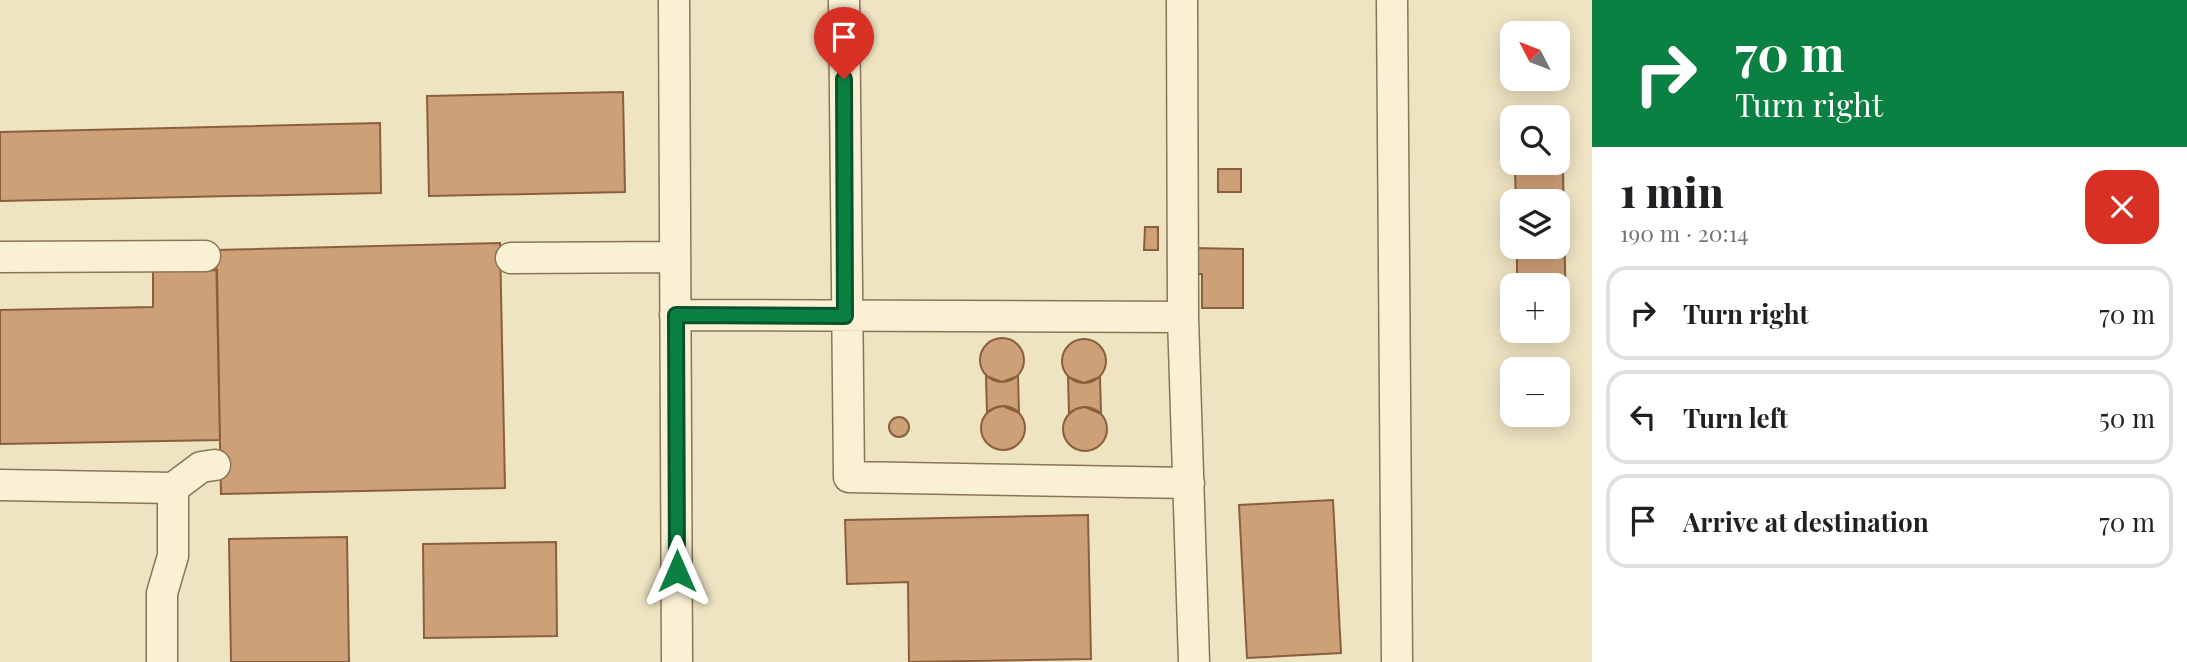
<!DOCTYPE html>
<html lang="en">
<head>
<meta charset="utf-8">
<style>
  :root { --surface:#fff; --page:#f6f6f6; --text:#202124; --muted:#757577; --line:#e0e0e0 }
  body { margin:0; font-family:"Playfair Display",serif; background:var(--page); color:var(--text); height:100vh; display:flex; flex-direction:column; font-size:26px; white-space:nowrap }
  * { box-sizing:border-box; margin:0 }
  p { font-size:23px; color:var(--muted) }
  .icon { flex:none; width:38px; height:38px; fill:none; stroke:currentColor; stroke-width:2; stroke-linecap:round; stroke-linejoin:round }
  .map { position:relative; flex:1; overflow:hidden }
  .details { display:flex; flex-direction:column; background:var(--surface); width:595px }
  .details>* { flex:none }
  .hud { background:#0b8043; color:#fff; overflow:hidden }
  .needle { width:46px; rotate:312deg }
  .controls { position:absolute; left:1500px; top:21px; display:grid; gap:14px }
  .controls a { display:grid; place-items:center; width:70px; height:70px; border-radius:14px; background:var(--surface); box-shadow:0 4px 18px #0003; font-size:35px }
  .pin { position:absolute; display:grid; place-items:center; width:60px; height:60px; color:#fff; margin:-72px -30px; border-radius:50% 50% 50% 0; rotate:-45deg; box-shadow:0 0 7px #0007 }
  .pin .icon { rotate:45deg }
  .me { position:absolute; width:77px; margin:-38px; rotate:0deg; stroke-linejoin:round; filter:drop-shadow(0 0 5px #0008) }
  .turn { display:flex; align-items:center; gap:24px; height:147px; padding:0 28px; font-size:32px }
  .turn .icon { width:91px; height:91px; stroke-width:2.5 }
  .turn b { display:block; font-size:49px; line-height:60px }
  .round { display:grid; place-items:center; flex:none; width:74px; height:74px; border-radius:21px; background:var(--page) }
  .summary { display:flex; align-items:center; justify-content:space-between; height:119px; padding:0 28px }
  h1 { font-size:42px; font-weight:800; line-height:52px }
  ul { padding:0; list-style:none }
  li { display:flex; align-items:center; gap:21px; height:94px; margin:0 14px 10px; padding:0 14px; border:4px solid var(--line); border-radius:21px }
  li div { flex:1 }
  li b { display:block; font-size:26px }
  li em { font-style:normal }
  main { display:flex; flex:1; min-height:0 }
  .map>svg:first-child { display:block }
  .building { fill:#cea077; stroke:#895f3e; stroke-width:2 }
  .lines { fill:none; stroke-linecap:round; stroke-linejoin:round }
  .minor-casing { stroke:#8a7559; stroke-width:33 }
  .minor { stroke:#faf1d5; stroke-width:30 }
  .route-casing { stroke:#07532c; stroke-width:18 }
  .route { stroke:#0b8043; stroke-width:12 }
</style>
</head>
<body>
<main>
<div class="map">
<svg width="1592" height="662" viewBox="0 0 1592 662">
  <rect width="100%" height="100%" fill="#efe4c2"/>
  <path class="building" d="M623,92L625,192L429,196L427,96Z
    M380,123L381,193L0,201V132Z
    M1218,169H1241V192H1218Z
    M1563,171L1566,314L1558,315V285H1517V247H1558V201H1516L1515,172Z
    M1145,227H1158V250H1144Z
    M500,243L505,488L221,494L216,250Z
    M1193,248L1243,249V308H1202V274H1193Z
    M217,270L220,440L0,444V310L153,307V271Z
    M980 360a22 22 0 1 1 44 0a22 22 0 1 1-44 0Z
    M1062 361a22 22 0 1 1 44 0a22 22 0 1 1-44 0Z
    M986,376L1002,382L1018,376L1019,413L1003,406L995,408L987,413Z
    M1068,377L1084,383L1100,377L1101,414L1085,407L1076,409L1069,414Z
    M981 428a22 22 0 1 1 44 0a22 22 0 1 1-44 0Z
    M1063 429a22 22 0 1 1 44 0a22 22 0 1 1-44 0Z
    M889 427a10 10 0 1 1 20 0a10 10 0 1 1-20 0Z
    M1333,500L1341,653L1247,658L1239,505Z
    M1088,515L1091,659L909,662L908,582L847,584L845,520Z
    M347,537L349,662H231L229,539Z
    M556,542L557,636L424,638L423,544Z"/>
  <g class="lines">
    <g class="minor-casing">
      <path id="minor" d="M674,0L677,662
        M844,0L849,477L1189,483
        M1182,0L1183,317L1194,662
        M1392,0L1397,662
        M0,257L205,256
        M511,258L675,257
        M675,315L1183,317
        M0,485L173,488L201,467L215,465
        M162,662V593L173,556V488"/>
    </g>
    <use href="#minor" class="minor"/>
  </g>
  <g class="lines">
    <g class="route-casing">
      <path id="route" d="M677,571L676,315L845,316L844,79"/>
    </g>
    <use href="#route" class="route"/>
  </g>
</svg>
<div class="controls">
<a><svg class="needle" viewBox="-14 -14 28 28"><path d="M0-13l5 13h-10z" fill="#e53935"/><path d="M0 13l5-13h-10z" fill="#757577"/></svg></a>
<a><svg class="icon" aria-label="search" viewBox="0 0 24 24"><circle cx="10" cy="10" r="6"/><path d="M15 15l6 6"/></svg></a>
<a><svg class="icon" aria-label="layers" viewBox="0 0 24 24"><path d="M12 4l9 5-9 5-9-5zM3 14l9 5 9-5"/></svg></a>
<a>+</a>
<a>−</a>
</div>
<div class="pin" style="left:844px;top:79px;background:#d93025"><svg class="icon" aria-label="arrive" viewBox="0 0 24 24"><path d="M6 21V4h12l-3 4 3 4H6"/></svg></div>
<svg class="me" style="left:677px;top:571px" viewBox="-20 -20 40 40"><path d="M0-17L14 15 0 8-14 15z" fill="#0b8043" stroke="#fff" stroke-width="4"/></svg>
</div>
<section class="details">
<div class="hud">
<div class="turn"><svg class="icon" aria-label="right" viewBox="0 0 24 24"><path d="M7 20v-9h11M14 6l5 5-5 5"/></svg><div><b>70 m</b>Turn right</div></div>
</div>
<div class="summary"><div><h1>1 min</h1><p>190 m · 20:14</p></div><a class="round" style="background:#d93025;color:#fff"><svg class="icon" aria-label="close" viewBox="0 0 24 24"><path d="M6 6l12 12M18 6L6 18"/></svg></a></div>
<ul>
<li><svg class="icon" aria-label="right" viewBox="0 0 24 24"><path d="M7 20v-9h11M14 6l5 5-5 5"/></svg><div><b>Turn right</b></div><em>70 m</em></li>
<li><svg class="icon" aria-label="left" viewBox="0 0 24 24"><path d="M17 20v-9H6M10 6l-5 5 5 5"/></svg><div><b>Turn left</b></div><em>50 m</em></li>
<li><svg class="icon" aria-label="arrive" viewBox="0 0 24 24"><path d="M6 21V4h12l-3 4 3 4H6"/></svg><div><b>Arrive at destination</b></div><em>70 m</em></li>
</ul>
</section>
</main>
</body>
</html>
